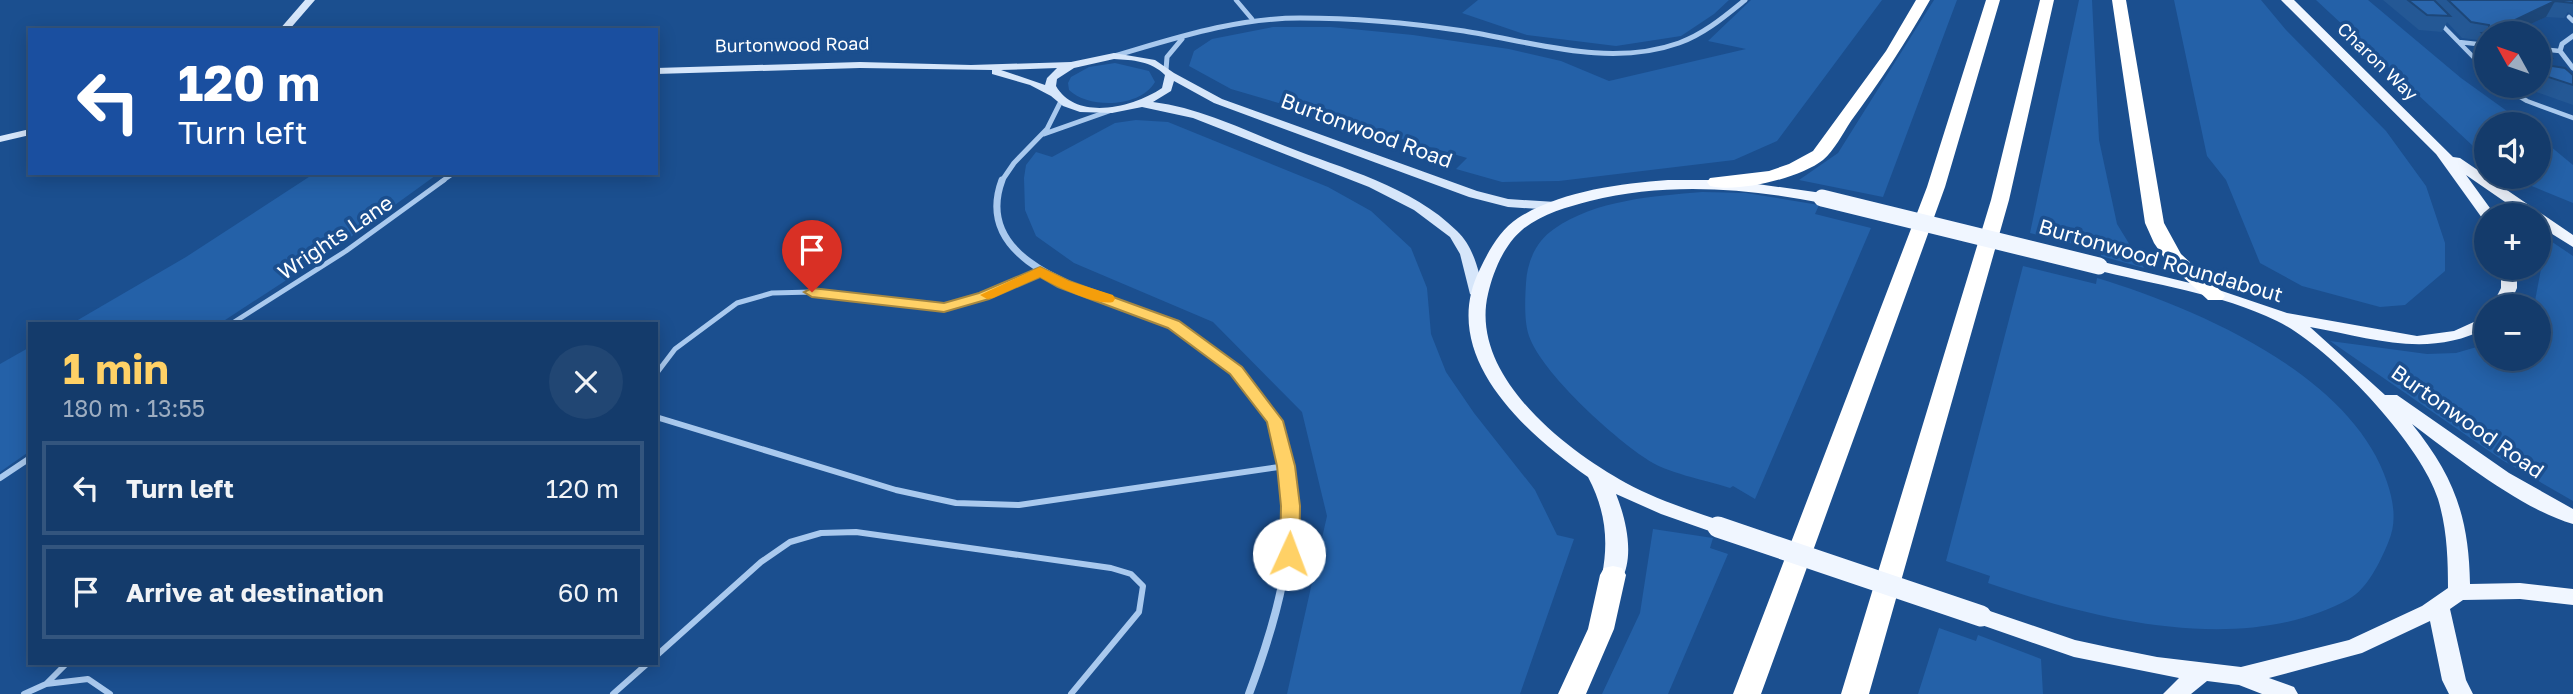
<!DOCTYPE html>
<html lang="en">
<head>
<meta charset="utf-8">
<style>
  :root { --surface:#143b6b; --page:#214673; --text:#f1f3f6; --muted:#9dadc1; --line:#33557e; --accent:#ffd166 }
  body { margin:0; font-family:"Golos Text",sans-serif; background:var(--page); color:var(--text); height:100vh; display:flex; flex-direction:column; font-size:26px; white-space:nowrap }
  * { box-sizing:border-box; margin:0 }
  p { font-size:23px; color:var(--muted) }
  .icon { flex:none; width:38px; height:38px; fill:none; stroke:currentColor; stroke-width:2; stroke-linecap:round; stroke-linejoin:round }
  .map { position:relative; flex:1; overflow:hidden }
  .panel { position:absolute; left:28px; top:322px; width:630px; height:343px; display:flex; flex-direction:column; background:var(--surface); border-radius:0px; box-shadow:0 4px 18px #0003,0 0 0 2px var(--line) }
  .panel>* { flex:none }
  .guide { position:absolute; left:28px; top:28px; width:630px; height:147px; border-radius:0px; box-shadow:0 4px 18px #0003,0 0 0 2px var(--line); background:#1a4fa0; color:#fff; overflow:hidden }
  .needle { width:46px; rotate:310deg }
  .buttons { position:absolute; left:2474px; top:21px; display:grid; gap:14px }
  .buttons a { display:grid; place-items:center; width:77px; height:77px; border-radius:50%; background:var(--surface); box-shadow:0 4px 18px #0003,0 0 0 2px var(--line); font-size:35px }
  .pin { position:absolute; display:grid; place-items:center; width:60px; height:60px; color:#fff; margin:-72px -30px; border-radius:50% 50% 50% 0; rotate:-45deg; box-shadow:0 0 7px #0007 }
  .pin .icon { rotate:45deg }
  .me { position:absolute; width:77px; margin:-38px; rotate:2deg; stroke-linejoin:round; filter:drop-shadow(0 0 5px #0008) }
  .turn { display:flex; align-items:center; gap:24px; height:147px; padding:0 35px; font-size:32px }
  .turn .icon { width:91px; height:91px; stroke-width:2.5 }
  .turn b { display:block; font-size:49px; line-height:60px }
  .round { display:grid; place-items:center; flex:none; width:74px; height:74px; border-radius:37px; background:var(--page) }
  .overview { display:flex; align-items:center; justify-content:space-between; height:119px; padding:0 35px }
  h1 { font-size:42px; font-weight:700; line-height:52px; color:var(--accent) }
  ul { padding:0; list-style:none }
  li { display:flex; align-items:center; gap:21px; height:94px; margin:0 14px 10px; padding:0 21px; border:4px solid var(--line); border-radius:0px }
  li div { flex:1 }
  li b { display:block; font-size:26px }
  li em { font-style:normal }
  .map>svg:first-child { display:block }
  .green { fill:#2461a8 }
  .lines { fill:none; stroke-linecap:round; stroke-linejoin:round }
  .lane-far2 { stroke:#a9c9ee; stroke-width:4.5 }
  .lane-far1 { stroke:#a9c9ee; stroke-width:5 }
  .lane { stroke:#a9c9ee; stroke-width:6 }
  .street-far2 { stroke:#a9c9ee; stroke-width:5 }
  .street-far1 { stroke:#a9c9ee; stroke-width:7 }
  .street { stroke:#a9c9ee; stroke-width:8 }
  .secondary { fill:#d6e6fa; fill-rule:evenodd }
  .primary { fill:#f0f6ff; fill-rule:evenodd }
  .highway { fill:#fff; fill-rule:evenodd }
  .primary-bridge-far1 { stroke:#f0f6ff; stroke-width:17 }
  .primary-bridge { stroke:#f0f6ff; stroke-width:21 }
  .wall { fill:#245895 }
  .shaded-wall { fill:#1d4779 }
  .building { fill:#2a66ad; stroke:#1d4779; stroke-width:2 }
  .route { fill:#ffd166; stroke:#a68842; stroke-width:2 }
  .slow { fill:#f59e0b }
  .labels { text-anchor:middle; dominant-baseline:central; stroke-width:7; stroke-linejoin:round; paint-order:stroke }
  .far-street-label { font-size:18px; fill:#fff; stroke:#1b4f8f }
  .street-label { font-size:21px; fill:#fff; stroke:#1b4f8f }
</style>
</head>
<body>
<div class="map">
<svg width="2573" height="694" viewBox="0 0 2573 694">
  <rect width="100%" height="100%" fill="#1b4f8f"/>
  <path class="green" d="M1478,0H1729L1714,14L1681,36L1616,46L1527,35L1462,13Z
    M1751,0H1882L1777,141L1734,160L1559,181L1502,182L1456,169L1467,158L1231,89L1189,66L1194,51L1212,39L1273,27H1331L1413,35L1509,49L1561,61L1609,81L1746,49L1708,41Z
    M1934,0H1957L1883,197L1799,180L1838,153Z
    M2079,0H2092L2099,140L2117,224L2144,268L2101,256V251L2030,233Z
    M2174,0H2261L2286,30L2386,131L2426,186L2445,243V271L2405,305L2380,307L2302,286L2260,263L2226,180L2207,156Z
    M2316,0H2368L2461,78L2525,124H2487V159Z
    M1115,63L1149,71L1155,82C1140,108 1089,109 1069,90L1068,83L1071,77L1089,67Z
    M1136,120L1168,122L1328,187L1371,211L1411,248L1427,288L1431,334L1446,372L1474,413L1535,490L1557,535L1574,539L1520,694H1287L1327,516L1302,412L1213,322L1074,263L1036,236L1025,210L1024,178L1026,165L1036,152L1052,157L1115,123Z
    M2539,137L2573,165V203L2510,177H2539Z
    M315,173H439L334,249L219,324H71L186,257Z
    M1702,192L1746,193L1819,205L1815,214L1871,228L1755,499L1733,486L1730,488C1706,480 1665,473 1645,458C1612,436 1542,373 1529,336C1524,321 1525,299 1526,283C1527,262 1536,241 1554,229C1595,200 1654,196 1702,192Z
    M2539,233L2573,256V501L2502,460L2330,341L2427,354L2456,353L2487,344V359H2539V306H2534L2541,269Z
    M2023,266L2096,284L2097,278C2197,308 2352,375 2387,482C2394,503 2397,523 2388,543C2380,562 2368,588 2349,599C2244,657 2095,620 1988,583L1990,576L1946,561Z
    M30,347V451L0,472V364Z
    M1653,529L1713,538L1710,548L1728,554L1668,694H1602L1640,613Z
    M1939,628L1976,641L1978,635L2041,659L2043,694H1918Z"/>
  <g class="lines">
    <path class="lane-far2" d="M1236,0L1252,19
      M2569,17L2573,21
      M2441,24L2487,71
      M2459,42L2477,44
      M2539,49L2560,51
      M2502,86L2527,101L2573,118
      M441,182L454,173"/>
    <path class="lane-far1" d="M231,324L346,251L444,180
      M656,374L675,349L737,303L772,293L812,292L944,307L984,296L1040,271"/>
    <path class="lane" d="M656,417L896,490L956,503L1019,505L1286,466
      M0,478L30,458
      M656,656L761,562L790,542L821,533L856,532L1111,568L1131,574L1143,586L1139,612L1071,694
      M46,684L88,679L110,694
      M24,694L46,684L67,663
      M613,694L648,663"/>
    <path class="street-far2" d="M2573,36L2562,44L2560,51L2573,68
      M1114,56C1176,38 1235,18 1300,18C1355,18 1410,23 1464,31C1533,42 1609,68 1679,43C1704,34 1724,17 1745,0
      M1166,70L1167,57L1182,39
      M1044,134L1112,110
      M1001,182L1014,163L1047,129L1061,101"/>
    <path class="street-far1" d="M1002,180C967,274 1118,296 1173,325C1205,341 1247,381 1268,409"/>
    <path class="street" d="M1249,694C1277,619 1299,544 1285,463C1282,444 1278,424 1267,408"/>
    <path class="secondary" d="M305,0H315L289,30H279Z
      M1114,53L1155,60L1174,73L1222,99L1477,191L1508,199L1556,202L1562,206L1556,210L1508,207L1469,197L1214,103L1174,81L1171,91L1153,102C1200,108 1242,129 1285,146C1343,169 1412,186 1457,231C1474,247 1479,272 1484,294L1477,298L1470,294L1460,254L1450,237L1414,210L1369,187L1193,118L1142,107L1112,113L1080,112L1063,106L1051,96L1030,85L992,74V70L860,68L656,74V68L860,62L971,65L1071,62ZM1114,59C1133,60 1151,61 1165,75L1162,88C1134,107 1077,122 1056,86L1057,79L1074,68ZM1057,68L1047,78L1045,85L1001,70Z
      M30,129V135L0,142V136Z"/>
    <path class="primary" d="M2281,0H2294L2453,157L2460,158L2573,235V247L2539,226V215H2524L2466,175L2495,215H2487V220L2482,218L2436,154Z
      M1668,180H1729L1822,193L1830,198L1822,203C1745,188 1667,182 1590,201C1567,207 1541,214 1522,230C1504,245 1493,272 1488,294C1469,375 1564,449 1626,483C1657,500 1692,511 1725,522L1728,527L1725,532L1718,534L1661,514L1616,494C1626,519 1635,556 1621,581L1613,583L1605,581L1602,575C1609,540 1605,509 1588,477C1524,432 1437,355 1480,269C1489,250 1500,230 1518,218C1561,191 1618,184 1668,180Z
      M2099,261L2219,290L2287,313L2417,336L2454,331L2487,316V328C2427,359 2373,338 2310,327L2385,395H2397L2509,473L2573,509V524C2521,509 2456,457 2412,424C2454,476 2469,517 2470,584L2520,583L2573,589V605L2520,599L2463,600L2450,609L2466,680L2473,694H2449L2442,680L2430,621L2362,653L2269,678L2294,687L2298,694H2262L2239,685L2207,681L2191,694H2163L2179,678L2074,657L1973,622L1970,616L1973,610L1981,608L2075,640L2112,648L2157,657L2241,667L2349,640L2422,606L2448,588C2448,558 2447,529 2438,499C2421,444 2329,346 2277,321C2220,293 2154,285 2093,269L2091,266Z
      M2501,268H2517V288L2509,306H2492L2501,288Z"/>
    <path class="highway" d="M1916,0H1930C1906,42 1880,82 1851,121C1843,133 1834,151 1823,160C1800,178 1738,193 1710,186L1707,182L1710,178L1769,171L1789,164L1813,151L1886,51Z
      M1986,0H2000L1945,187L1761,694H1733L1927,187Z
      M2040,0H2054L2009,200L1869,694H1841L1991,200Z
      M2112,0H2126L2164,223L2181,254L2222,292L2225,296L2222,300H2208L2167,262L2154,243L2145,223Z
      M1613,566L1622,568L1626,575L1614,629L1586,694H1558L1588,629L1600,575L1604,568Z"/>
    <path class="primary-bridge-far1" d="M1822,198L2099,266"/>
    <path class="primary-bridge" d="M1718,527L1981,616"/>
  </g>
  <path class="wall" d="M2383,0H2573V16L2568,12L2564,18L2546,17L2520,29L2487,33V62L2473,48L2478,40L2462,38L2447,22L2442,32L2419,30Z
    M2539,46L2548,66L2573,75V105L2520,86H2539Z"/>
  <path class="shaded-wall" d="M2555,1L2546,17L2511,33V22Z
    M2552,58L2543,74L2545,59Z"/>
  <path class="building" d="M2408,0H2434L2450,16L2427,15Z
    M2448,0H2573V3L2555,1L2511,22L2525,33H2487V37L2482,33L2489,32V25L2471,22Z
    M2539,46L2552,58L2545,59V65L2565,68L2573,75V85L2539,74Z"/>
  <path class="route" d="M1040,267L1069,281L1179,321L1242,367L1283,421L1295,466L1300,506L1299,554L1296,558H1283L1280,554L1281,506L1277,466L1267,422L1230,374L1168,328L1058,287L1040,277L989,299L944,312L812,297L804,292L812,288L944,303L979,293Z"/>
  <path class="slow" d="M1040,267L1069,281L1113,295L1115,299L1113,302C1096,306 1055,286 1040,277L993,298L987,299L980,295Z"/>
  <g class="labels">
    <g class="far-street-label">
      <text transform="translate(792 44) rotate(-1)">Burtonwood Road</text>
      <text transform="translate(2378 61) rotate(44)">Charon Way</text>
    </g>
    <g class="street-label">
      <text transform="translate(1367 130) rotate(20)">Burtonwood Road</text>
      <text transform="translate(335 237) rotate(-34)">Wrights Lane</text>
      <text transform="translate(2161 260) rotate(16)">Burtonwood Roundabout</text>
      <text transform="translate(2468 421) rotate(35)">Burtonwood Road</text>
    </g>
  </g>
</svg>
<div class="buttons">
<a><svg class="needle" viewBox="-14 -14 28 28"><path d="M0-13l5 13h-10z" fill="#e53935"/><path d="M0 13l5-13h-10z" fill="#9dadc1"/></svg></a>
<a><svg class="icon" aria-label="sound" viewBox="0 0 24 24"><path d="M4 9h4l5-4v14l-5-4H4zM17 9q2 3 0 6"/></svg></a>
<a>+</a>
<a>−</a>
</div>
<div class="pin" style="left:812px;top:292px;background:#d93025"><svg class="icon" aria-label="arrive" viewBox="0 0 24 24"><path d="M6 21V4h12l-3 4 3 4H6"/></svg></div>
<svg class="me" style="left:1289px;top:554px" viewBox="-20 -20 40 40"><circle r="19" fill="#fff"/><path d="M0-13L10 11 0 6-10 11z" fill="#ffd166"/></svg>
<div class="guide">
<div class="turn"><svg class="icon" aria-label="left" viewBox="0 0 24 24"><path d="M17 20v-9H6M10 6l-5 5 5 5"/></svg><div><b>120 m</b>Turn left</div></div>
</div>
<section class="panel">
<div class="overview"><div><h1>1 min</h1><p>180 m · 13:55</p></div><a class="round"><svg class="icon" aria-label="close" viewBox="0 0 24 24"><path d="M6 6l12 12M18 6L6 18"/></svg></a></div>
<ul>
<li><svg class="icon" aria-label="left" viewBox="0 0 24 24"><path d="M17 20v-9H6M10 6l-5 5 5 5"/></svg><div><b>Turn left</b></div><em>120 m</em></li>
<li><svg class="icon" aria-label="arrive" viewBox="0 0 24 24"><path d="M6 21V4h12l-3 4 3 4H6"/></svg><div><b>Arrive at destination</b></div><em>60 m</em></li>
</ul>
</section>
</div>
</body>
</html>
